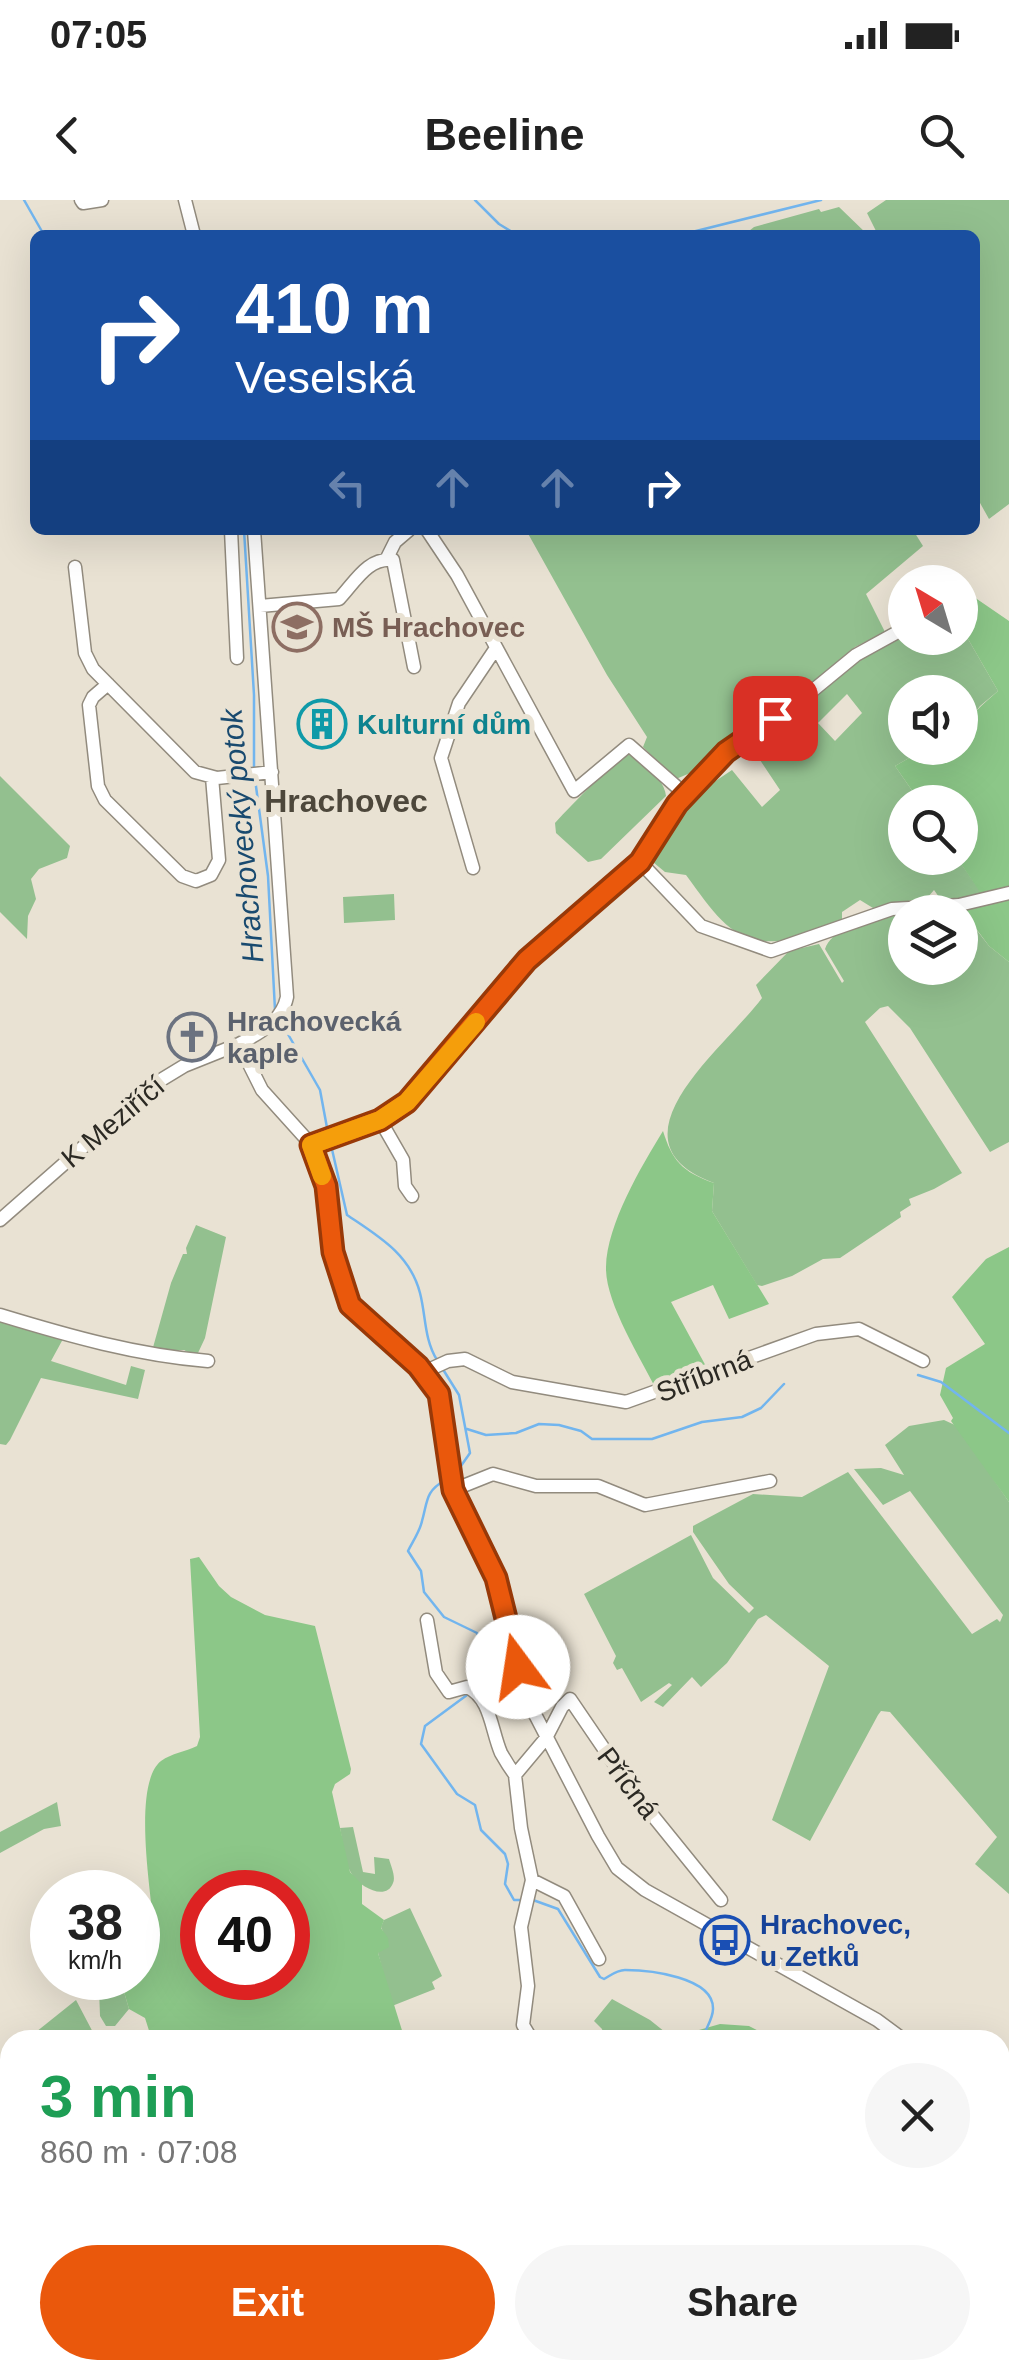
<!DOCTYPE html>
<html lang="en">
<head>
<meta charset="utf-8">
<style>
  :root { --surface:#fff; --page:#f6f6f6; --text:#222; --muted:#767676; --accent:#ea580c }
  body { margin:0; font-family:Helvetica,sans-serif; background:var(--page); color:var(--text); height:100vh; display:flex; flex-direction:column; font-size:38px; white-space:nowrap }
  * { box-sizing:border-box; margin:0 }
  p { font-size:32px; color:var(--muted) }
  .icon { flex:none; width:55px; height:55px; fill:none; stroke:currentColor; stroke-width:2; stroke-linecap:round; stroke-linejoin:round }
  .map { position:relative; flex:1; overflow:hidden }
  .drawer { position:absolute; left:0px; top:1830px; width:1010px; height:350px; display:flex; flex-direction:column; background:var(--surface); border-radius:30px 30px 0 0; box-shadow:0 10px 40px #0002 }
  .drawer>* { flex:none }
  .hud { position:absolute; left:30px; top:30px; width:950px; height:305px; border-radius:15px; box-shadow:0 10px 40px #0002; background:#1a4fa0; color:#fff; overflow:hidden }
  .needle { width:65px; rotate:322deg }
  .fabs { position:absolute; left:888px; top:365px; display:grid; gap:20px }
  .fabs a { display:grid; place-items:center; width:90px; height:90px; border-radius:50%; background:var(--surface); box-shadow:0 10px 40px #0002; font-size:50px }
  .speed { position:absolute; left:30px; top:1670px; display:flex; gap:20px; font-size:50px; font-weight:700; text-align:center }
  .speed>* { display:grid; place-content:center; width:130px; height:130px; border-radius:50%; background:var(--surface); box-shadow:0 10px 40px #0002; line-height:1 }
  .speed small { font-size:25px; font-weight:400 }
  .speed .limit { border:15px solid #d22; background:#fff; color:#111 }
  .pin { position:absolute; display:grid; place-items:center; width:85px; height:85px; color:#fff; margin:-42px; border-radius:20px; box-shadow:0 5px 15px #0006 }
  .me { position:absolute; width:110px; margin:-55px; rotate:346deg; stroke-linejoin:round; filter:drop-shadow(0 0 8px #0008) }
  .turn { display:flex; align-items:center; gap:35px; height:210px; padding:0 40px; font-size:45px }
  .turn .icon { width:130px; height:130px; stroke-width:2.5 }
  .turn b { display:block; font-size:70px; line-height:85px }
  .lanes { display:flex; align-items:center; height:95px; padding:0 40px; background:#0003; justify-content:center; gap:50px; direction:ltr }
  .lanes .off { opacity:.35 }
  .round { display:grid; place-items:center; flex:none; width:105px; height:105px; border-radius:52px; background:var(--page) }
  .summary { display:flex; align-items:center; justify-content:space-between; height:170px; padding:0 40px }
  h1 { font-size:60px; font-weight:700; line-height:75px; color:#1e9e55 }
  .button { display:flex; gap:20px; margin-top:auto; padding:20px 40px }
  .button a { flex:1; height:115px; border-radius:60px; background:var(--accent); color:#fff; font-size:40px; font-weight:700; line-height:115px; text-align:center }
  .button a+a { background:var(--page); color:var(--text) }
  .status { display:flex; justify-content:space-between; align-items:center; height:70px; padding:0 50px; background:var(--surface); direction:ltr }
  .status svg { height:28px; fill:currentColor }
  header { display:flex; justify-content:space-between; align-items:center; height:130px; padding:0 40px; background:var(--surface); font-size:45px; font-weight:700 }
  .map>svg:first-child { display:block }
  .green { fill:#93c08f; fill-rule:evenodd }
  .forest { fill:#8cc788; fill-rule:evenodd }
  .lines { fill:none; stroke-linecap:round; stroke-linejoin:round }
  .stream { stroke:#72b5ee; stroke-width:2.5 }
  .minor-casing { stroke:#928b7e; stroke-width:15 }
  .minor { stroke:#fff; stroke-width:12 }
  .route-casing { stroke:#983908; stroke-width:25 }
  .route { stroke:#ea580c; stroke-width:18 }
  .slow { stroke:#f59e0b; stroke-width:18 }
  .labels { text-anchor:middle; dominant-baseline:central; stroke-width:10; stroke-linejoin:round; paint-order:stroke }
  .education-label { font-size:28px; font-weight:bold; fill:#785e54; stroke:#e9e2d3; text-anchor:start }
  .culture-label { font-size:28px; font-weight:bold; fill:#0d838f; stroke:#e9e2d3; text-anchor:start }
  .worship-label { font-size:28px; font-weight:bold; fill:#5b616d; stroke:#e9e2d3; text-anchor:start }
  .street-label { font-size:28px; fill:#2b2923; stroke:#e9e2d3 }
  .transit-label { font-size:28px; font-weight:bold; fill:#164399; stroke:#e9e2d3; text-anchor:start }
  .water-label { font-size:30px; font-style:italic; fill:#194a6f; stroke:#e9e2d3 }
  .quarter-label { font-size:32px; font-weight:bold; fill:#4d473b; stroke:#e9e2d3 }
</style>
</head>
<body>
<div class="status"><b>07:05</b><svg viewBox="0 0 49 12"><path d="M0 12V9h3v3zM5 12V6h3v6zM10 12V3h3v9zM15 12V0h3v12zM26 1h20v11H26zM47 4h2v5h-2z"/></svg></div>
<header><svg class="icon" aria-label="back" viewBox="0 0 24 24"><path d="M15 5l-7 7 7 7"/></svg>Beeline<svg class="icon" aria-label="search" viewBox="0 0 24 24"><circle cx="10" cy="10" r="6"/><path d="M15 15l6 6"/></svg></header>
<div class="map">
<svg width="1009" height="2180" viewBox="0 0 1009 2180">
  <rect width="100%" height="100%" fill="#e9e2d3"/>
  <path class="green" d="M886,0H1009V304L989,319L975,294V35H878L867,13Z
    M839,7L868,35H744L754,27L819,9L821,12Z
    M526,330H913L923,346L866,394L885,432L855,447L795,497L719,549L695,571L676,579L643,547L647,537L607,475Z
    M960,425L998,491L980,506L960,533V492H905V548H944L933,553L923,550L895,566L920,602H905V658H957L983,695L958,706L989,746L1009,762V942L990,952L910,828L888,806L880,808L865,822L962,973L934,989L909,999L911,1005L900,1012L901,1017L840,1058L823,1059L792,1076L762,1086L757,1085L712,1011L714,983C601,941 725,848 762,798L756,785L758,783L789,751L819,744L842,783L844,781L825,749C840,712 915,716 946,707L934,690L928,697L873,708L860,700L842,712V722C830,728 817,731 805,735C739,756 721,722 686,675L665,672L648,658L649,650L699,585L714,582L732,570L762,607L780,590L756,554L759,550L780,528L788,513L827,488L855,460L905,430V438H960ZM847,494L862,513L835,541L818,523ZM905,712H960V768H905Z
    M626,554C642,558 665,580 666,596L601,659L588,662L556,633L555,623C578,598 600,576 626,554Z
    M0,576L70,646L67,658L39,669L31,679L36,699L28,716L27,739L0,712Z
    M394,694L395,720L344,723L343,697Z
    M196,1025L226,1037L205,1138L198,1153L193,1155L184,1150L152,1151L171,1083L183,1054H187L186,1048Z
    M0,1119L63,1139L51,1161L126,1185L131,1166L145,1170L138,1199L41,1178L10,1240L6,1245L0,1244Z
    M944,1220L957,1226L1009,1302V1694L975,1664L997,1637L890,1512L881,1511L878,1515L810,1641L772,1620L829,1466L766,1415L758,1419L727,1463L701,1487L692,1477L663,1507L654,1502L672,1485L669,1483L641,1502L622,1468L617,1470L613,1463L616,1456L584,1394L691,1335L713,1378L749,1413L754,1408L729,1384L693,1332V1326L753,1294L802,1297L848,1272L972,1434L997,1419L1000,1422L1003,1415L910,1291L883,1305L854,1269L881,1268L904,1275L885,1245L909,1226Z
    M57,1602L61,1626L44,1629L0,1653V1632Z
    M353,1627L363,1672L375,1674L374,1657L389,1659C391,1666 396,1677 393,1683C386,1702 360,1686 353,1676C344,1664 343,1642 340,1628Z
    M410,1708L442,1776L432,1782L435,1789L392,1806L378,1753L384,1734L381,1727L384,1720Z
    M91,1778H120L129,1809L115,1826H106L100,1816L99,1789L91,1785Z
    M612,1799L650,1820L675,1840H605L602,1829L594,1821Z
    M76,1800L97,1840H26Z"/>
  <path class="forest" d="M960,392L974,397L1009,421V762L989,746L960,707L982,695L957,658H960V602H920L895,566L923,550L933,553L944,548H960C960,522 980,507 998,491L960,425Z
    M663,931C672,960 682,972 714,983L712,1011L769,1104L729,1119L713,1085L671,1102L708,1170L656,1189C640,1157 605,1102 606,1067C607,1024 641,967 663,931Z
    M1009,1047V1302L951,1221L953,1218L940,1195L946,1168L985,1144L952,1097L986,1059Z
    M199,1357L219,1386L231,1397L265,1415L315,1426L351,1569L350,1574L335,1584L332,1592L350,1672L362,1684V1704L384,1720L381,1728L388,1738L389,1747L378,1753L405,1840H152L145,1818L129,1809L120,1778H138V1743L148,1738L154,1729C151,1693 132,1584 161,1561C172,1553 185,1552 197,1546L200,1537L190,1359ZM202,1692H288V1778H202Z
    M720,1824L749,1826L776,1840H679L692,1832Z
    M422,2170H868L857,2180H420Z"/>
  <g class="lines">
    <path class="stream" d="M24,0L44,35
      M475,0L499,24L517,35
      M680,35L821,0
      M244,330L254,495V567
      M255,579L268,676L275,810
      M281,822L320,890L328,933
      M331,945L347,1015C378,1036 410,1054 420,1093C426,1116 424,1139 437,1160
      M444,1171L459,1195L470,1253L456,1273
      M918,1175L941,1182L1009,1233
      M467,1229L486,1235L516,1233L539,1224L559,1225L581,1231L592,1239H652L702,1222L742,1217L761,1208L784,1184
      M445,1280C425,1292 428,1300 422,1321C420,1331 413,1341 408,1351L421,1371L424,1392L444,1417L477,1433C486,1454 491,1468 478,1487
      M467,1495L425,1526L421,1544L457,1594L475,1605L481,1630L505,1654L508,1664L505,1684L514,1700H520
      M533,1700L558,1709L600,1777L604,1779C611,1775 617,1770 625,1770C649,1770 714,1777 713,1809C713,1817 708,1825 705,1832L707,1837L731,1832L741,1840
      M1000,2023L1009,2037"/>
    <g class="minor-casing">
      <path id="minor" d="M81,0L83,3L102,0
        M185,0L194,35
        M231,330L237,458
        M254,330L287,797C282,821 260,833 239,844L262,890L308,941L315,954L325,986L333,1052L350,1105L417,1166L439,1194L453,1290L496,1378L526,1497L598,1636L617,1668L645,1690L877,1820L904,1840
        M427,330L457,375L574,591L629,545L686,595
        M387,358L395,342L409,330
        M75,367L85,453L93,469L195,572L217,578L272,572
        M260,406L339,399C355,382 368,357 393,360L414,467
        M108,484L93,497L89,505L98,586L105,600L182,676L196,681L211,675L219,660L212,577
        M640,662L701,726L771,751L892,709L959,705L1009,693
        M473,668L441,558L459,503L496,448
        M380,920L403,960L405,986L412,996
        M311,945L380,920L407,902L527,760L640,662L677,604L727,552L800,501L856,455L905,428
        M0,1020L156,883L184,866L239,844
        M0,1115C69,1136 136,1155 208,1161
        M424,1172L448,1161L465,1159L512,1182L626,1202L816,1134L859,1129L923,1161
        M453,1290L493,1274L536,1286H598L645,1305L770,1281
        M427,1420L436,1473L449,1492L467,1487C491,1498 491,1530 501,1553C505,1560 510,1568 515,1575
        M532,1680L564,1696L599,1759
        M532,1840L523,1825L528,1786L521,1727L532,1680L521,1628L515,1575L546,1538L562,1507L570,1499L632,1590L721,1700
        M1000,1884L1009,1890
        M1000,1928L1009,1939
        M0,1995H10
        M1000,2065L1009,2056
        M206,2170L208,2180
        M163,2180V2170
        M868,2180L879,2170"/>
    </g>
    <use href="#minor" class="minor"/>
  </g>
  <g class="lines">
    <g class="route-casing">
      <path id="route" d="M518,1467L496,1378L453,1290L439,1194L418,1166L350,1105L333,1052L326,986L311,945L380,920L407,902L527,760L640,662L677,604L726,552L775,518"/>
    </g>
    <use href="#route" class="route"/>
    <path class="slow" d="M322,976L311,945L380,920L407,902L476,822"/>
  </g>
  <defs>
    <g id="school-ring" transform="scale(2.5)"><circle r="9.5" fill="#e9e2d3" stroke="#8d6e63" stroke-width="1.5"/><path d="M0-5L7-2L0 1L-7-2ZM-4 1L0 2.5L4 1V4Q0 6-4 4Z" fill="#8d6e63"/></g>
    <g id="building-ring" transform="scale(2.5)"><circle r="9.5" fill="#e9e2d3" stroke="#0f9aa8" stroke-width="1.5"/><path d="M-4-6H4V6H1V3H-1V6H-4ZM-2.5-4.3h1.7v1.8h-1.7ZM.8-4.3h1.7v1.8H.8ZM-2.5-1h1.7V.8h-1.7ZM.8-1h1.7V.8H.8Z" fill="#0f9aa8"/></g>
    <g id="church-ring" transform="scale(2.5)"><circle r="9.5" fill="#e9e2d3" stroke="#6b7280" stroke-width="1.5"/><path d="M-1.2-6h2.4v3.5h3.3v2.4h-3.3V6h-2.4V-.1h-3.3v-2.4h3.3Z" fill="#6b7280"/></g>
    <g id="bus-ring" transform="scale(2.5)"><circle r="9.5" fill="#e9e2d3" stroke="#1a4fb4" stroke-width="1.5"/><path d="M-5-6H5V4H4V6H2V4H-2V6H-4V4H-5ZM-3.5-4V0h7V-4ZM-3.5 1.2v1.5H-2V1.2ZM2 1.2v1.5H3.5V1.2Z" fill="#1a4fb4"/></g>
  </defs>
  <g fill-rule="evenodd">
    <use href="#school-ring" x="297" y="427"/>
    <use href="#building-ring" x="322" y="524"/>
    <use href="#church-ring" x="192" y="837"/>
    <use href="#bus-ring" x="725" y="1740"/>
  </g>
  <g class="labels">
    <g class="education-label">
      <text x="332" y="427">MŠ Hrachovec</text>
    </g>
    <g class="culture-label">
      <text x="357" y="524">Kulturní dům</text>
    </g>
    <g class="worship-label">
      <text x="227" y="821">Hrachovecká<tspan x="227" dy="32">kaple</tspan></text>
    </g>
    <g class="street-label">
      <text transform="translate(113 922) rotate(-40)">K Meziříčí</text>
      <text transform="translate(704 1176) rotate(-21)">Stříbrná</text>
      <text transform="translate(628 1583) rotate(53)">Příčná</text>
    </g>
    <g class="transit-label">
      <text x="760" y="1724">Hrachovec,<tspan x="760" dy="32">u Zetků</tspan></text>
    </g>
    <g class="water-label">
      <text transform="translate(242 636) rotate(-95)">Hrachovecký potok</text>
    </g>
    <g class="quarter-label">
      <text x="346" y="601">Hrachovec</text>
    </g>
  </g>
</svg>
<div class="fabs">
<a><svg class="needle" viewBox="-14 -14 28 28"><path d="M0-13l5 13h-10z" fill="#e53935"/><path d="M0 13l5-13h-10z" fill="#767676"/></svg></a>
<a><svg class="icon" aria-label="sound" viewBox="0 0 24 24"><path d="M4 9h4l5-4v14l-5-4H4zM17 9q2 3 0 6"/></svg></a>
<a><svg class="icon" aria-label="search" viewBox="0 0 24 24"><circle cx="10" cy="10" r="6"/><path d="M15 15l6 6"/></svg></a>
<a><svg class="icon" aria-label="layers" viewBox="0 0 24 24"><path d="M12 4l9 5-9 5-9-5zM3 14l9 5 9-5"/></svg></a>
</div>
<div class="speed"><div>38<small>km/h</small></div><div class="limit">40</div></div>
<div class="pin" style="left:775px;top:518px;background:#d93025"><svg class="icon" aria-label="arrive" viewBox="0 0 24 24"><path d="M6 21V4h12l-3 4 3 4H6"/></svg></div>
<svg class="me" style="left:518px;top:1467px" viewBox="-20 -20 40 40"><circle r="19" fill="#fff"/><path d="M0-13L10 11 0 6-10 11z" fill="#ea580c"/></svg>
<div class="hud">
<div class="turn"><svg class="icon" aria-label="right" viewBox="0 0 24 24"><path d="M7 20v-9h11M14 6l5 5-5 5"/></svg><div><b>410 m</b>Veselská</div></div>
<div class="lanes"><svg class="icon off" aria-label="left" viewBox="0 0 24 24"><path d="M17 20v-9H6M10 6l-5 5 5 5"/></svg><svg class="icon off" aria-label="ahead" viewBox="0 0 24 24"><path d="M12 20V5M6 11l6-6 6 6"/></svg><svg class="icon off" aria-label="ahead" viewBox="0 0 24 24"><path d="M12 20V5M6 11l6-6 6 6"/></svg><svg class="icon" aria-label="right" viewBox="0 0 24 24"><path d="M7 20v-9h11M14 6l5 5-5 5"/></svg></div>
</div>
<section class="drawer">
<div class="summary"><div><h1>3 min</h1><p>860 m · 07:08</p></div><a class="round"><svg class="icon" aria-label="close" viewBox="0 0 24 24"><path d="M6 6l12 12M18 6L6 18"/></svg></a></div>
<div class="button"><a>Exit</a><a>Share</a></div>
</section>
</div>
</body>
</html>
